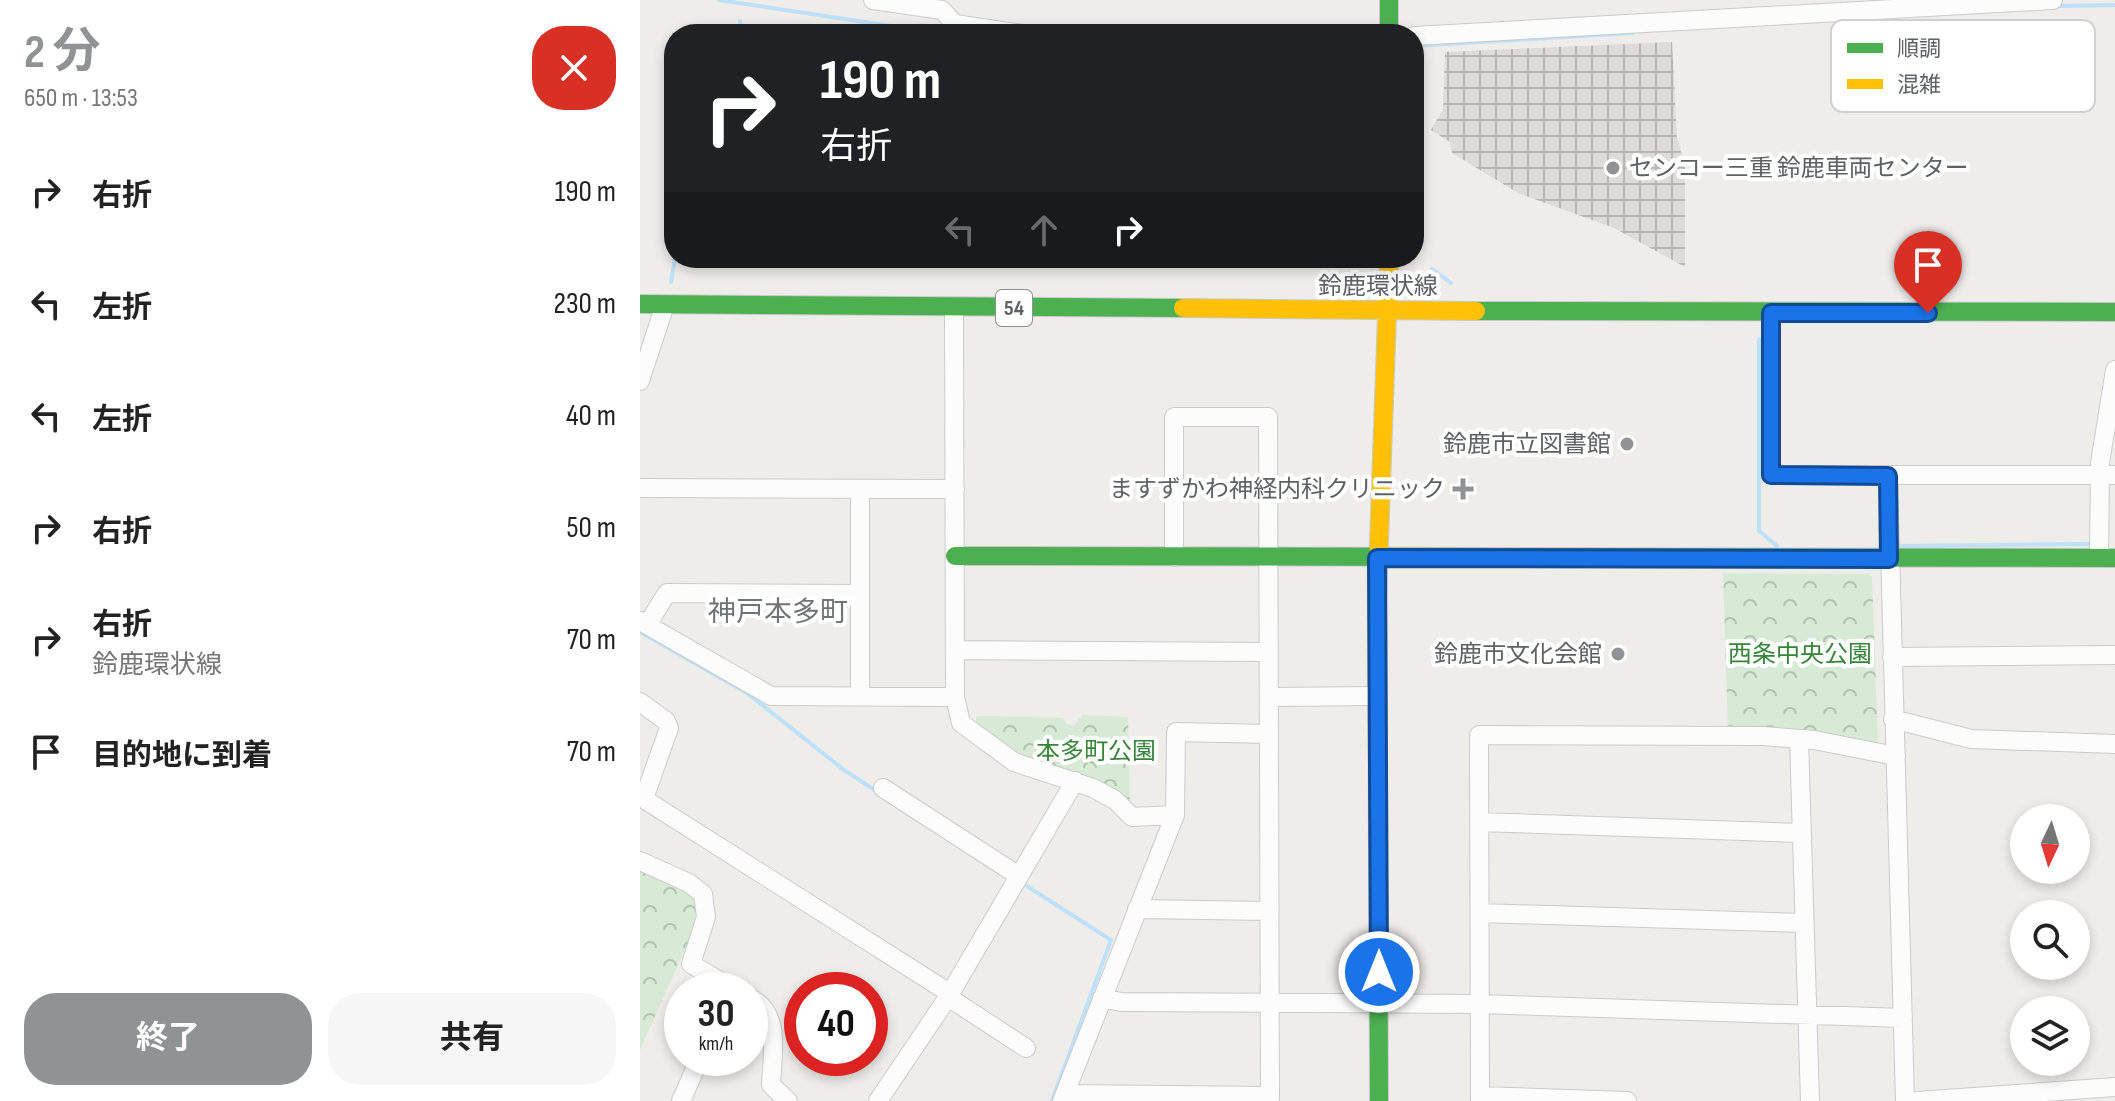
<!DOCTYPE html>
<html lang="ja">
<head>
<meta charset="utf-8">
<style>
  :root { --surface:#fff; --page:#f6f6f6; --text:#222; --muted:#767676; --accent:#909394 }
  body { margin:0; font-family:"Sofia Sans Condensed","Noto Sans JP",sans-serif; background:var(--page); color:var(--text); height:100vh; display:flex; flex-direction:column; font-size:30px; white-space:nowrap }
  * { box-sizing:border-box; margin:0 }
  p { font-size:26px; color:var(--muted) }
  .icon { flex:none; width:44px; height:44px; fill:none; stroke:currentColor; stroke-width:2; stroke-linecap:round; stroke-linejoin:round }
  .map { position:relative; flex:1; overflow:hidden }
  .sheet { display:flex; flex-direction:column; background:var(--surface); width:640px }
  .sheet>* { flex:none }
  .banner { position:absolute; left:24px; top:24px; width:760px; height:244px; border-radius:32px; box-shadow:0 4px 12px #0003; background:#202124; color:#fff; overflow:hidden }
  .needle { width:52px; rotate:184deg }
  .fabs { position:absolute; left:1370px; top:804px; display:grid; gap:16px }
  .fabs a { display:grid; place-items:center; width:80px; height:80px; border-radius:50%; background:var(--surface); box-shadow:0 4px 12px #0003; font-size:40px }
  .speed { position:absolute; left:24px; top:972px; display:flex; gap:16px; font-size:40px; font-weight:700; text-align:center }
  .speed>* { display:grid; place-content:center; width:104px; height:104px; border-radius:50%; background:var(--surface); box-shadow:0 4px 12px #0003; line-height:1 }
  .speed small { font-size:20px; font-weight:400 }
  .speed .limit { border:12px solid #d22; background:#fff; color:#111 }
  .pin { position:absolute; display:grid; place-items:center; width:68px; height:68px; color:#fff; margin:-82px -34px; border-radius:50% 50% 50% 0; rotate:-45deg; box-shadow:0 0 8px #0007 }
  .pin .icon { rotate:45deg }
  .me { position:absolute; width:88px; margin:-44px; rotate:0deg; stroke-linejoin:round; filter:drop-shadow(0 0 6px #0008) }
  .turn { display:flex; align-items:center; gap:28px; height:168px; padding:0 24px; font-size:36px }
  .turn .icon { width:104px; height:104px; stroke-width:2.5 }
  .turn b { display:block; font-size:56px; line-height:68px }
  .lanes { display:flex; align-items:center; height:76px; padding:0 24px; background:#0003; justify-content:center; gap:40px; direction:ltr }
  .lanes .off { opacity:.35 }
  .round { display:grid; place-items:center; flex:none; width:84px; height:84px; border-radius:32px; background:var(--page) }
  .summary { display:flex; align-items:center; justify-content:space-between; height:136px; padding:0 24px }
  h1 { font-size:48px; font-weight:700; line-height:60px; color:var(--accent) }
  .cta { display:flex; gap:16px; margin-top:auto; padding:16px 24px }
  .cta a { flex:1; height:92px; border-radius:32px; background:var(--accent); color:#fff; font-size:32px; font-weight:700; line-height:92px; text-align:center }
  .cta a+a { background:var(--page); color:var(--text) }
  ul { padding:0; list-style:none }
  li { display:flex; align-items:center; gap:24px; height:112px; padding:0 24px }
  li div { flex:1 }
  li b { display:block; font-size:30px }
  li em { font-style:normal }
  main { display:flex; flex:1; min-height:0 }
  .map>svg:first-child { display:block }
  .industrial { fill:url(#industrial-grid) }
  .park { fill:url(#park-crowns) }
  .lines { fill:none; stroke-linecap:round; stroke-linejoin:round }
  .stream { stroke:#bee0f8; stroke-width:4 }
  .street-casing { stroke:#cacbcb; stroke-width:20 }
  .fast-casing { stroke:#c9c9ca; stroke-width:20 }
  .slow-casing { stroke:#c9c9ca; stroke-width:20 }
  .street { stroke:#fcfcfc; stroke-width:18 }
  .fast { stroke:#4caf50; stroke-width:18 }
  .slow { stroke:#ffc107; stroke-width:18 }
  .route-casing { stroke:#114b97; stroke-width:20 }
  .route { stroke:#1a73e8; stroke-width:14 }
  .poi-dot { fill:#909394; stroke:#fff; stroke-width:3 }
  .labels { text-anchor:middle; dominant-baseline:central; stroke-width:8; stroke-linejoin:round; paint-order:stroke }
  .shield { fill:#fff; stroke:#8e9195; stroke-width:2 }
  .shield-label { font-size:22px; font-weight:bold; fill:#5e6267 }
  .poi-label { font-size:24px; fill:#5e6267; stroke:#fff; text-anchor:end }
  .street-label { font-size:24px; fill:#5e6267; stroke:#fff }
  .park-label { font-size:24px; fill:#378539; stroke:#fff }
  .quarter-label { font-size:28px; fill:#6f7479; stroke:#fff }
  .key { fill:#fff; stroke:#cfd0d1; stroke-width:2 }
  .key-label { font-size:22px; fill:#5e6267 }
</style>
</head>
<body>
<main>
<section class="sheet">
<div class="summary"><div><h1>2 分</h1><p>650 m · 13:53</p></div><a class="round" style="background:#d93025;color:#fff"><svg class="icon" aria-label="close" viewBox="0 0 24 24"><path d="M6 6l12 12M18 6L6 18"/></svg></a></div>
<ul>
<li><svg class="icon" aria-label="right" viewBox="0 0 24 24"><path d="M7 20v-9h11M14 6l5 5-5 5"/></svg><div><b>右折</b></div><em>190 m</em></li>
<li><svg class="icon" aria-label="left" viewBox="0 0 24 24"><path d="M17 20v-9H6M10 6l-5 5 5 5"/></svg><div><b>左折</b></div><em>230 m</em></li>
<li><svg class="icon" aria-label="left" viewBox="0 0 24 24"><path d="M17 20v-9H6M10 6l-5 5 5 5"/></svg><div><b>左折</b></div><em>40 m</em></li>
<li><svg class="icon" aria-label="right" viewBox="0 0 24 24"><path d="M7 20v-9h11M14 6l5 5-5 5"/></svg><div><b>右折</b></div><em>50 m</em></li>
<li><svg class="icon" aria-label="right" viewBox="0 0 24 24"><path d="M7 20v-9h11M14 6l5 5-5 5"/></svg><div><b>右折</b><p>鈴鹿環状線</p></div><em>70 m</em></li>
<li><svg class="icon" aria-label="arrive" viewBox="0 0 24 24"><path d="M6 21V4h12l-3 4 3 4H6"/></svg><div><b>目的地に到着</b></div><em>70 m</em></li>
</ul>
<div class="cta"><a>終了</a><a>共有</a></div>
</section>
<div class="map">
<svg width="1475" height="1101" viewBox="0 0 1475 1101">
  <defs>
    <pattern id="industrial-grid" width="8" height="8" patternUnits="userSpaceOnUse" patternTransform="scale(2)"><rect width="8" height="8" fill="#dedcd9"/><path d="M0 4h8M4 0v8" fill="none" stroke="#b7b6b4"/></pattern>
    <pattern id="park-crowns" width="20" height="18" patternUnits="userSpaceOnUse" patternTransform="scale(2)"><rect width="20" height="18" fill="#d7ead5"/><path d="M2 6a3 3 0 1 1 6 0M12 15a3 3 0 1 1 6 0" fill="none" stroke="#b2c1b1"/></pattern>
  </defs>
  <rect width="100%" height="100%" fill="#eeede9"/>
  <path class="industrial" d="M1032,42L1037,137L1045,166V267L974,228L878,193L812,153L810,142L791,130L803,109L805,52Z"/>
  <path class="park" d="M1083,573L1228,574L1232,577L1238,746L1088,731Z
    M442,715L488,717L490,809L397,769L328,721L336,722V717L342,716L423,718L426,724L434,726Z
    M0,866L58,896L62,911L0,1050Z"/>
  <g class="lines">
    <path class="stream" d="M79,0L304,34
      M1417,6L1475,5
      M100,21L101,34
      M774,46L993,33
      M774,255L775,256
      M792,269L811,283
      M31,282L35,258
      M1119,339V531L1137,546
      M1253,546L1453,544
      M0,632L107,693L204,770L236,791
      M382,883L471,940L412,1101"/>
    <g class="street-casing">
      <path id="street" d="M233,0L302,10L315,24L383,34
        M774,36L1413,0
        M314,308L315,697L321,723L374,762L453,788L475,800L492,817L535,815L422,1101
        M1131,313V475H1475
        M0,381L25,305
        M1248,476L1265,1101
        M0,488L315,489
        M220,489V695
        M534,557V417H628L630,1101
        M1459,558L1460,463L1475,370
        M0,621L131,696L315,697
        M7,625L27,593L220,594
        M315,650L628,652
        M1252,657L1475,655
        M629,697L737,696
        M0,702L26,721L29,728L7,790
        M1253,719L1331,739L1475,744
        M1159,739L1170,1101
        M243,788L379,876
        M7,801L308,992
        M535,815L536,732L629,734
        M839,822L1161,833
        M0,861L49,883L63,894L66,917L51,964L95,990
        M497,909L629,911
        M840,913L1163,923
        M308,997L386,1048
        M110,998C142,1014 132,1054 131,1085L148,1101
        M462,998L481,1002L840,1004L1263,1018
        M425,1094L629,1096
        M840,1096L987,1101
        M41,1101L60,1058
        M238,1101L308,997L435,781
        M840,1101L839,735L1122,736L1174,740L1256,756
        M1277,1101L1475,1087"/>
    </g>
    <g class="fast-casing">
      <path id="fast" d="M749,0V34
        M0,304L543,308
        M836,311L1475,312
        M315,556L1475,558
        M737,599L739,1101"/>
    </g>
    <g class="slow-casing">
      <path id="slow" d="M543,308L836,311
        M737,599L749,258"/>
    </g>
    <use href="#street" class="street"/>
    <use href="#fast" class="fast"/>
    <use href="#slow" class="slow"/>
  </g>
  <g class="lines">
    <g class="route-casing">
      <path id="route" d="M739,972L737,558L1249,559L1248,476L1131,475V313H1288"/>
    </g>
    <use href="#route" class="route"/>
  </g>
  <g class="poi-dot">
    <circle cx="973" cy="168" r="8"/>
    <circle cx="987" cy="444" r="8"/>
    <path d="M819 477h8v8h8v8h-8v8h-8v-8h-8v-8h8z"/>
    <circle cx="978" cy="654" r="8"/>
  </g>
  <g class="labels">
    <rect class="shield" x="356" y="290" width="36" height="36" rx="6"/>
    <g class="shield-label">
      <text x="374" y="308">54</text>
    </g>
    <g class="poi-label">
      <text x="989" y="168" text-anchor="start">センコー三重 鈴鹿車両センター</text>
      <text x="971" y="444">鈴鹿市立図書館</text>
      <text x="805" y="489">ますずかわ神経内科クリニック</text>
      <text x="962" y="654">鈴鹿市文化会館</text>
    </g>
    <g class="street-label">
      <text x="738" y="286">鈴鹿環状線</text>
    </g>
    <g class="park-label">
      <text x="1160" y="654">西条中央公園</text>
      <text x="456" y="751">本多町公園</text>
    </g>
    <g class="quarter-label">
      <text x="138" y="612">神戸本多町</text>
    </g>
  </g>
  <rect x="1191" y="20" width="264" height="92" rx="12" class="key"/>
  <rect x="1207" y="43" width="36" height="10" fill="#4caf50"/>
  <rect x="1207" y="79" width="36" height="10" fill="#ffc107"/>
  <g class="key-label">
    <text x="1257" y="56">順調</text>
    <text x="1257" y="92">混雑</text>
  </g>
</svg>
<div class="fabs">
<a><svg class="needle" viewBox="-14 -14 28 28"><path d="M0-13l5 13h-10z" fill="#e53935"/><path d="M0 13l5-13h-10z" fill="#767676"/></svg></a>
<a><svg class="icon" aria-label="search" viewBox="0 0 24 24"><circle cx="10" cy="10" r="6"/><path d="M15 15l6 6"/></svg></a>
<a><svg class="icon" aria-label="layers" viewBox="0 0 24 24"><path d="M12 4l9 5-9 5-9-5zM3 14l9 5 9-5"/></svg></a>
</div>
<div class="speed"><div>30<small>km/h</small></div><div class="limit">40</div></div>
<div class="pin" style="left:1288px;top:313px;background:#d93025"><svg class="icon" aria-label="arrive" viewBox="0 0 24 24"><path d="M6 21V4h12l-3 4 3 4H6"/></svg></div>
<svg class="me" style="left:739px;top:972px" viewBox="-20 -20 40 40"><circle r="17" fill="#1a73e8" stroke="#fff" stroke-width="3"/><path d="M0-11L8 9 0 5-8 9z" fill="#fff"/></svg>
<div class="banner">
<div class="turn"><svg class="icon" aria-label="right" viewBox="0 0 24 24"><path d="M7 20v-9h11M14 6l5 5-5 5"/></svg><div><b>190 m</b>右折</div></div>
<div class="lanes"><svg class="icon off" aria-label="left" viewBox="0 0 24 24"><path d="M17 20v-9H6M10 6l-5 5 5 5"/></svg><svg class="icon off" aria-label="ahead" viewBox="0 0 24 24"><path d="M12 20V5M6 11l6-6 6 6"/></svg><svg class="icon" aria-label="right" viewBox="0 0 24 24"><path d="M7 20v-9h11M14 6l5 5-5 5"/></svg></div>
</div>
</div>
</main>
</body>
</html>
